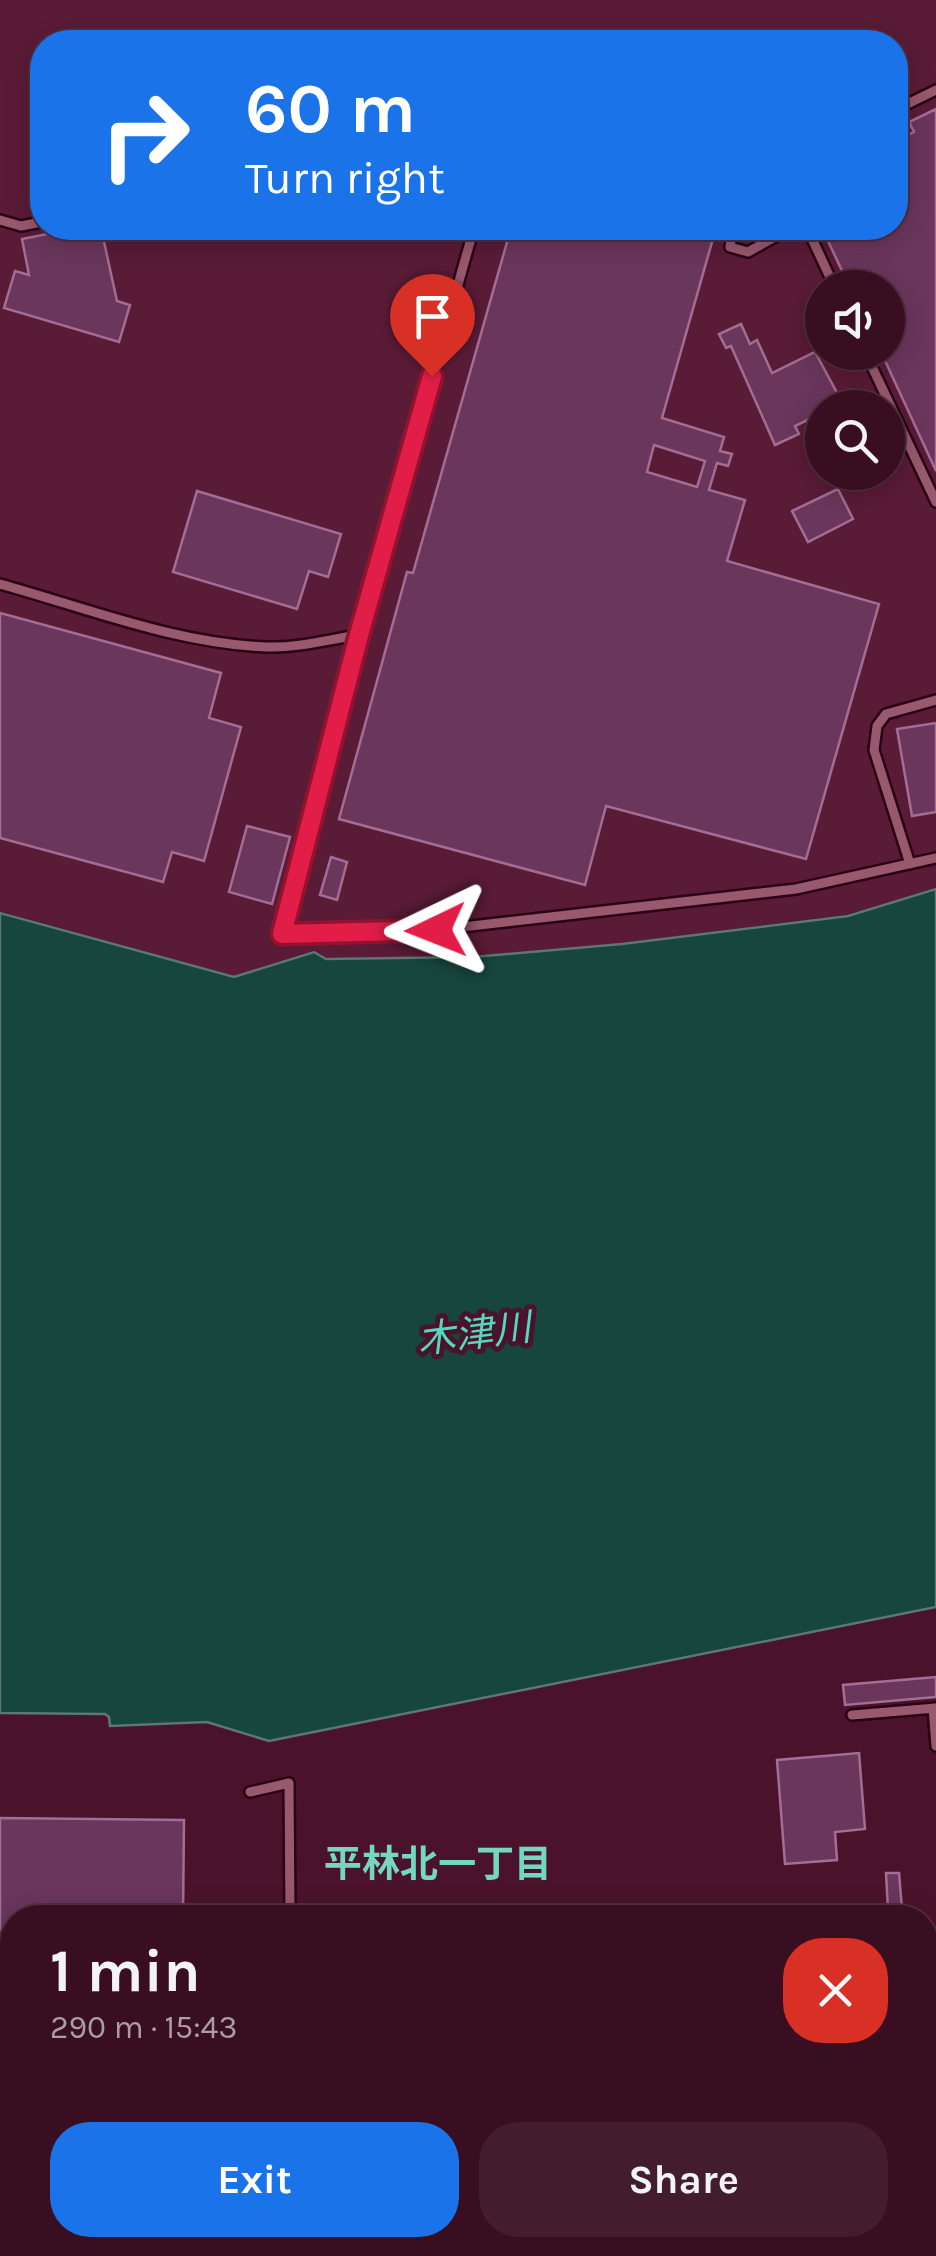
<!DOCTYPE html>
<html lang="en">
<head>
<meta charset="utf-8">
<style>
  :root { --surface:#380e20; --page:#431c2d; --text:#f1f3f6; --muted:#ab9ca5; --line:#522e3e; --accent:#1a73e8 }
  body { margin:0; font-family:Karla,"Noto Sans JP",sans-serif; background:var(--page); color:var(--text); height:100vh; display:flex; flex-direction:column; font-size:38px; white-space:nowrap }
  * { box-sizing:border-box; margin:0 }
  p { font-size:32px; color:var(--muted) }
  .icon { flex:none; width:55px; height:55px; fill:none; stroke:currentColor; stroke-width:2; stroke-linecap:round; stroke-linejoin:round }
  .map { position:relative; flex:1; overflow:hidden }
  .details { position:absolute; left:0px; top:1905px; width:938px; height:352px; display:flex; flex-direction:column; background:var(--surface); border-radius:40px 40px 0 0; box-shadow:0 5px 25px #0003,0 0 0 2px var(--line) }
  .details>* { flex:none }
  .banner { position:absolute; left:30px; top:30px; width:878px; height:210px; border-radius:40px; box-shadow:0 5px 25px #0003,0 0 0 2px var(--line); background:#1a73e8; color:#fff; overflow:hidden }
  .controls { position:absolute; left:805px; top:270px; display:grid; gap:20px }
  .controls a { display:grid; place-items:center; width:100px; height:100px; border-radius:50%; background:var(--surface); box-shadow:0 5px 25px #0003,0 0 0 2px var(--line); font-size:50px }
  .pin { position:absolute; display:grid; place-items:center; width:85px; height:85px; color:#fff; margin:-102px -42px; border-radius:50% 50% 50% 0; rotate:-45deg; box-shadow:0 0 10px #0007 }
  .pin .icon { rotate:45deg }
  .me { position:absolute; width:110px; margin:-55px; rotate:268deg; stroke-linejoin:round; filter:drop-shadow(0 0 8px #0008) }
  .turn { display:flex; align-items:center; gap:35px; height:210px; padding:0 50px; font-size:45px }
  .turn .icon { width:130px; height:130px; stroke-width:2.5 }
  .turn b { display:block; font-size:70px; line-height:85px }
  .round { display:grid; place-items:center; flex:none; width:105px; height:105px; border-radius:40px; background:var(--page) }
  .headline { display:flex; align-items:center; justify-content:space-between; height:170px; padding:0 50px }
  h1 { font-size:60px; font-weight:700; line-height:75px }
  .button { display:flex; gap:20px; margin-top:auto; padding:20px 50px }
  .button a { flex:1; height:115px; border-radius:40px; background:var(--accent); color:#fff; font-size:40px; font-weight:700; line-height:115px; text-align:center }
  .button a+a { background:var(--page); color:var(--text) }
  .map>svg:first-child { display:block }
  .built { fill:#5a1b36; fill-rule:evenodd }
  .water { fill:#16463d; stroke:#5b7873; stroke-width:2.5 }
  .building { fill:#6a365c; stroke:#a46d94; stroke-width:2.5; fill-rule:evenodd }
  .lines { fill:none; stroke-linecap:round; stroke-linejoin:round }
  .lane-casing { stroke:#2a0213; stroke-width:14 }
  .lane { stroke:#98586e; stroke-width:9 }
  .route-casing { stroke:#92132f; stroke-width:25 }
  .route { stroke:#e11d48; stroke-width:18 }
  .labels { text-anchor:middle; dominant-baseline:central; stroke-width:10; stroke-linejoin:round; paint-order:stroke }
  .water-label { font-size:38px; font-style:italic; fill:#55d8bf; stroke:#4b132b }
  .neighbourhood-label { font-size:38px; font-weight:bold; fill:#73d7c2; stroke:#4b132b }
</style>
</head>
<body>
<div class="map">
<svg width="936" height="2256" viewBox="0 0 936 2256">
  <rect width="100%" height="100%" fill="#4b132b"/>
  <path class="built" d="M0,0H936V888L848,914L622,943L472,956L327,958L314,950L234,976L0,911ZM42,42H895V228H42ZM822,288H888V352H822ZM822,408H888V472H822Z"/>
  <path class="water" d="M936,889V1607L269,1741L207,1722L110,1726L109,1717L105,1714L0,1713V913L234,977L314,952L326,959L473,957L622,944L848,916Z"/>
  <path class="building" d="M936,109V471L881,352H888V288H850L822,228H895V141L914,132L909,122Z
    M78,228H101L117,301L130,305L119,342L4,308L15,271L29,275L22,239Z
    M511,228H716L662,418L724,437L720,451L732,454L728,466L717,463L709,490L745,500L727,561L879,604L806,859L606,806L585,885L339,819L407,572L413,573ZM654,445L705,461L697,487L647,472Z
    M741,324L750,344L757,340L772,373L815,352L843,404L822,408V413L795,426L799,434L775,445L731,346L726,348L719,334Z
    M838,489L853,519L808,542L792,511Z
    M197,491L341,534L328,577L309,571L297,609L173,572Z
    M0,613L221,673L209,718L241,727L204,861L172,852L163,882L0,838Z
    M936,723V812L912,816L897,729Z
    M247,826L290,837L272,904L229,892Z
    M331,857L347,862L337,900L320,895Z
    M936,1677V1697L845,1705L843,1685Z
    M859,1753L865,1829L835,1832L837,1860L785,1864L777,1760Z
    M0,1818L184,1820L183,1918H12V2212H0Z
    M886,1873H899L902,1909L888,1910Z"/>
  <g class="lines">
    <g class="lane-casing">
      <path id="lane" d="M895,110L936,90
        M0,220L21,226L42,222
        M474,228L359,635L282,934L436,930L796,889L936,858
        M733,228L730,247L748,252L791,228
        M807,228L835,288
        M865,352L936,502
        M0,584C87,608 177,644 268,647C298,648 330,639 359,635
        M910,864L874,750L877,726L886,714L936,700
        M933,1708L936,1746
        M852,1715L936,1708
        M250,1792L289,1783L290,1918
        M925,2234H936
        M237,2245L426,2248"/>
    </g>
    <use href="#lane" class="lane"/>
  </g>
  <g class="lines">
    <g class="route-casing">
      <path id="route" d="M432,376L359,635L282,934L436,930"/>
    </g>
    <use href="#route" class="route"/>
  </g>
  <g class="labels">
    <g class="water-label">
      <text transform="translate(474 1334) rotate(-7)">木津川</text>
    </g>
    <g class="neighbourhood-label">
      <text x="438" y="1864">平林北一丁目</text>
    </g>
  </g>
</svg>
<div class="controls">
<a><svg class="icon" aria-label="sound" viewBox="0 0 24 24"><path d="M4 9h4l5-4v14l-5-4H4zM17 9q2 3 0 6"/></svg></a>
<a><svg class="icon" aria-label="search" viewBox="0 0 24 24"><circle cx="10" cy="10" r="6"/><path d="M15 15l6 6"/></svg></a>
</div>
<div class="pin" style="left:432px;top:376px;background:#d93025"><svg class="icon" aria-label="arrive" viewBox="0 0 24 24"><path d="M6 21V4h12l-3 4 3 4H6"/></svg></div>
<svg class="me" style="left:436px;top:930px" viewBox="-20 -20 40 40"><path d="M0-17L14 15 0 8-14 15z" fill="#e11d48" stroke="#fff" stroke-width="4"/></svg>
<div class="banner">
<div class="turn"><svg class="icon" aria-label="right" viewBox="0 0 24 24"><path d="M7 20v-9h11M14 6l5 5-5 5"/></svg><div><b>60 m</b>Turn right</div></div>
</div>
<section class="details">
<div class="headline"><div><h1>1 min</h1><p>290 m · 15:43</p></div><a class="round" style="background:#d93025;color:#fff"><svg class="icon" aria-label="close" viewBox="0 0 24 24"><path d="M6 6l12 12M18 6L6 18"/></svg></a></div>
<div class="button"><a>Exit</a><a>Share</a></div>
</section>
</div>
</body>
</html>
